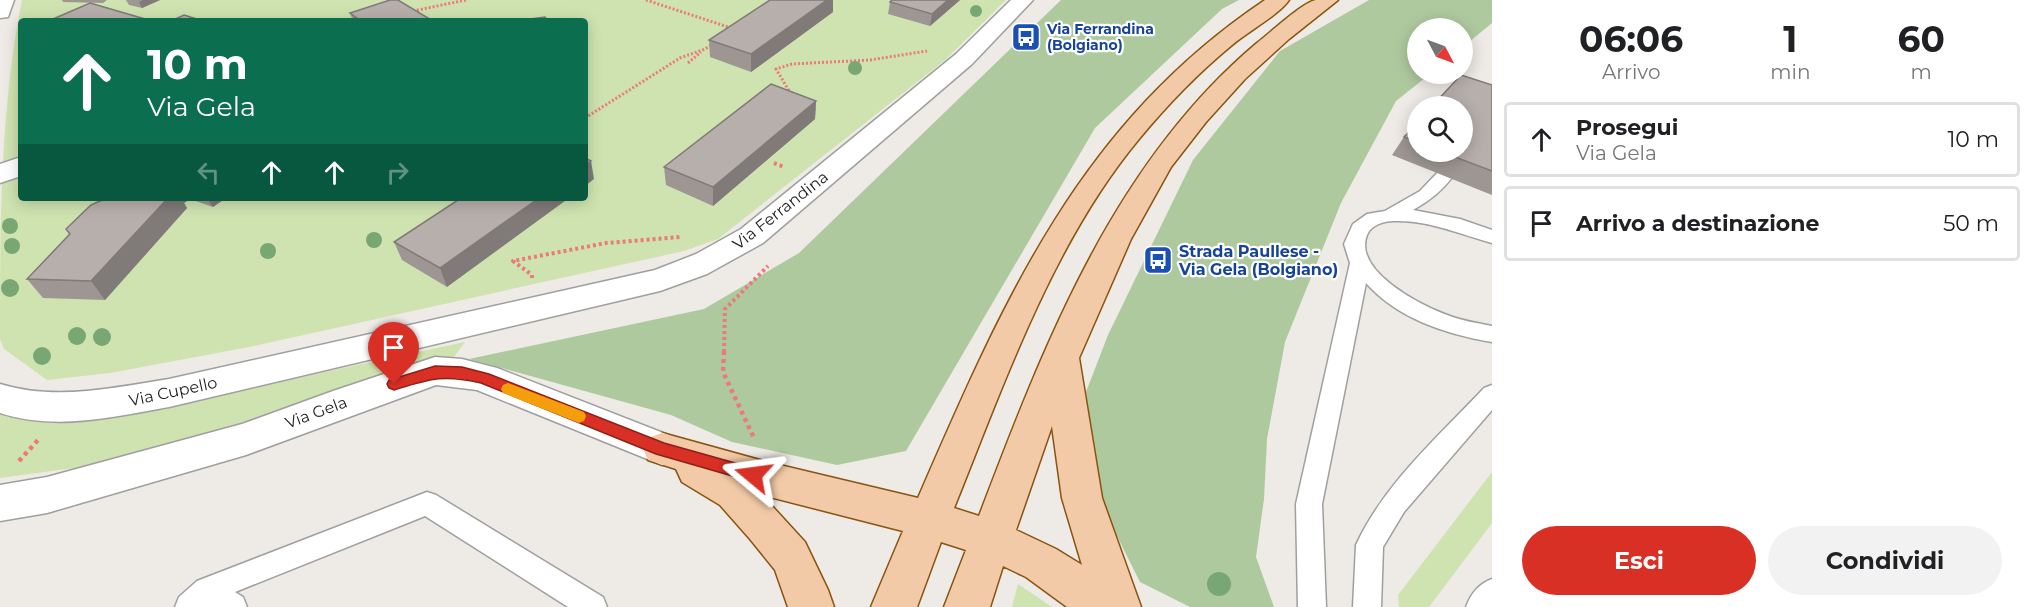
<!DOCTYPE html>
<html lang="it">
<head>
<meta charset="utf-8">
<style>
  :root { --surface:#fff; --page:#f2f2f2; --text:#202124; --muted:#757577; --line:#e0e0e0; --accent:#d93025 }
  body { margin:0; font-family:Montserrat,sans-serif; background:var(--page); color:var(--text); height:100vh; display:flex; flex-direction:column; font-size:22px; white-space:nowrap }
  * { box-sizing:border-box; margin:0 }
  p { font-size:20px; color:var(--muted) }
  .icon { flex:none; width:33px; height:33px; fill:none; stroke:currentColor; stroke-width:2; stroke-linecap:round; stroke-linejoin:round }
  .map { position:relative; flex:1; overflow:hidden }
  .details { display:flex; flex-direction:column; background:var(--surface); width:540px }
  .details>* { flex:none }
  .hud { position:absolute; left:18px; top:18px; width:570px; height:183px; border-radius:6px; box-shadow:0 3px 15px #0003; background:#0b6e4f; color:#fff; overflow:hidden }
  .needle { width:39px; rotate:131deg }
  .tools { position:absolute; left:1407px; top:18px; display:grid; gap:12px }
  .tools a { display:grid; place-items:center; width:66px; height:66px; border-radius:50%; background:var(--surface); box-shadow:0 3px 15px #0003; font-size:30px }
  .pin { position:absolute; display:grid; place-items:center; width:51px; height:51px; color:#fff; margin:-62px -26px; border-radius:50% 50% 50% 0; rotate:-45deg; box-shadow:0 0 6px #0007 }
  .pin .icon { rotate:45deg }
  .me { position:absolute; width:66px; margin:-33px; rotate:286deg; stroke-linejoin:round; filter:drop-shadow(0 0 4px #0008) }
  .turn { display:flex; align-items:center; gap:21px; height:126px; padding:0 30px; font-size:27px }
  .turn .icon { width:78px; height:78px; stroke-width:2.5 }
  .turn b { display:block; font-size:42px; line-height:51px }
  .lanes { display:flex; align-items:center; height:57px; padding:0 30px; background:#0003; justify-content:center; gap:30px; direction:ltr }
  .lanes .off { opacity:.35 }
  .eta { display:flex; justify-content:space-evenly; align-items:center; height:102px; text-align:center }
  .eta b { font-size:36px; font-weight:700; line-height:42px }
  .primary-button { display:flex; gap:12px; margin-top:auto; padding:12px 30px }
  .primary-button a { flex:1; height:69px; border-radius:36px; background:var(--accent); color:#fff; font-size:24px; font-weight:700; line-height:69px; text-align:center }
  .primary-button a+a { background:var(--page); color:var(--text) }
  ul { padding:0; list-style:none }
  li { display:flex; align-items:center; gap:18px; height:75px; margin:0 12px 9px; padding:0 18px; border:3px solid var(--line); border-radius:6px }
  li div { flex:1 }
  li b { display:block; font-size:22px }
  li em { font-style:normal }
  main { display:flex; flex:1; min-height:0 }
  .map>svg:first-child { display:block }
  .grass { fill:#cfe3b1; fill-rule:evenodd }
  .forest { fill:#afc99f }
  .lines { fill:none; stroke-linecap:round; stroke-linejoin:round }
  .service-casing { stroke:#9f9f9f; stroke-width:3 }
  .minor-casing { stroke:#9f9f9f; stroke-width:3 }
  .tertiary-casing { stroke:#9f9f9f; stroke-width:3 }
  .primary-casing { stroke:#885410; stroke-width:3 }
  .path-far2 { stroke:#eb7a7a; stroke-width:3; stroke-dasharray:2 2; stroke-linecap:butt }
  .path-far1 { stroke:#eb7a7a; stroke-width:4; stroke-dasharray:3 3; stroke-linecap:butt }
  .path { stroke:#eb7a7a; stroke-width:4.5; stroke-dasharray:4 4; stroke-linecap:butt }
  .service { fill:#fff; fill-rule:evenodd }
  .minor { fill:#fff; fill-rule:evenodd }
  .tertiary { fill:#fff; fill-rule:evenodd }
  .primary { fill:#f2caa7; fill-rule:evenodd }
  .tree { fill:#79a774 }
  .wall { fill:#9d9693 }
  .shaded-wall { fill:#807a78 }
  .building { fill:#b7afab; stroke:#807a78; stroke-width:1.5 }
  .route { fill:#d93025; stroke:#8d1f18; stroke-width:1.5 }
  .slow { fill:#f59e0b }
  .labels { text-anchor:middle; stroke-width:4.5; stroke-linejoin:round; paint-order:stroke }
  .far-transit-label { font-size:14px; font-weight:bold; fill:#164399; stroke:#fff; text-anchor:start }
  .street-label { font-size:16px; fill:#1e1e1e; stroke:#fff }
  .transit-label { font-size:16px; font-weight:bold; fill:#164399; stroke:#fff; text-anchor:start }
</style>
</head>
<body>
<main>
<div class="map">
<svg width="1492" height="607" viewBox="0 0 1492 607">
  <rect width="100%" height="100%" fill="#eeeae6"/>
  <path class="grass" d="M22 0H1006L945 60 718 239 684 251 249 347 110 373 47 380 4 349 0 339C0 227 0 109 22 0ZM21 21H585V198H21Z
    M465 342 448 365 89 466 0 478V407H161Z
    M1492 472V523L1429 607H1399L1398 595Z
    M1018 584 1052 607H1012Z"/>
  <path class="forest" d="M1061 0H1239L1222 9 1095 128 906 451 837 465 732 442 671 415 469 359 704 309 799 253Z
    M1369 0H1492V23L1463 47 1462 28H1418V74H1430L1396 101 1341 203 1285 342 1267 439 1264 499 1256 557 1274 607H1190L1140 582 1101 504 1086 392 1108 335 1193 160 1280 51Z"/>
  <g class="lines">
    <g class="service-casing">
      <path id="service" d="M1444 171 1450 172 1453 176C1442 191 1429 201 1413 210L1460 219 1492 230V243C1459 234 1429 220 1394 221 1384 221 1371 225 1367 235 1353 271 1420 305 1447 315 1462 321 1477 323 1492 326V342C1446 334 1398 319 1366 283L1322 504 1326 607H1298L1296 504 1350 263 1344 244 1353 224 1367 214 1385 211 1420 191 1438 172Z
        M1492 385V410L1404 512 1383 547 1381 607H1353L1356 545C1384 484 1439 436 1484 388Z
        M427 492 436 495 603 597 607 607H568L425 516 235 592 243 597 247 607H175L179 597 197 581Z
        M1492 579V607H1466C1471 594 1478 584 1492 579Z"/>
    </g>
    <g class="minor-casing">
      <path id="minor" d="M0 0H14L8 17 0 18Z
        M1011 0H1033L972 64 763 243 707 274 660 291 169 407C113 417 55 431 0 413V384C55 401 113 388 169 379L655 270 696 254 741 229 956 54Z
        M21 157V176L0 183V164Z"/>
    </g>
    <g class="tertiary-casing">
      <path id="tertiary" d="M435 357 462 359 497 368 676 438 681 449 676 460 662 465 477 390 436 385 246 455 47 513 0 521V485L47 477 242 424 333 391Z"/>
    </g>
    <g class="primary-casing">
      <path id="primary" d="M1265 0H1289C1280 14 1247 32 1232 45 1198 73 1167 105 1139 139 1053 242 1004 384 954 508L979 516C1044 345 1113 164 1257 43 1269 34 1303 2 1316 0 1323 0 1331 0 1338 0L1289 39 1245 79 1206 122 1171 167 1131 239 1079 358 1102 498 1141 607H1067L1026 577 1003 566 990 607H944L966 550 941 542 917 607H871L903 531 762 495 805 542 828 590 834 607H788L775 570 750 539 720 505 682 482 676 469 648 460 643 449 648 438 662 433 767 462 918 498C1004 300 1079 125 1265 0ZM1052 426 1062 498 1082 565 1056 549 1016 530Z"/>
    </g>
    <path class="path-far2" d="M646 0 734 29
      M413 11 466 0
      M688 63 701 52
      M791 94 776 69 792 64 870 60 927 51
      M585 118 680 58 705 49 714 43"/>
    <path class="path-far1" d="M774 163 784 167
      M532 278V275L513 261 606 243 681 237
      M724 352 725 309 768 266"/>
    <path class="path" d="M724 351 723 372 754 438
      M19 461 38 440"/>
    <use href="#service" class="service"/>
    <use href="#minor" class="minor"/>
    <use href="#tertiary" class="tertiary"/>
    <use href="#primary" class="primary"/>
  </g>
  <g class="tree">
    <circle cx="976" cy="11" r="6"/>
    <circle cx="855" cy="68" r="7"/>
    <circle cx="10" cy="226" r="8"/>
    <circle cx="374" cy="240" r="8"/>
    <circle cx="12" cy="246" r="8"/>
    <circle cx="268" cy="251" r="8"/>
    <circle cx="10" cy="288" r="9"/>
    <circle cx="77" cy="336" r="9"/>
    <circle cx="102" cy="337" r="9"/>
    <circle cx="42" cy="356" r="9"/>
    <circle cx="1219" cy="584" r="12"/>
  </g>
  <path class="wall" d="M62 0H107L103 3 63 2Z
    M126 0H160L142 8 129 5Z
    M960 0 930 26 888 14 890 2Z
    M833 12 751 72 710 57 709 40Z
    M350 13 433 21H353Z
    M1492 85V195L1392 155 1404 137 1418 123V152H1462Z
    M816 101 815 119 713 206 666 185 664 167Z
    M102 198H226L213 207 190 199 184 203 187 208 105 300 43 298 27 279 69 234 66 229 105 199Z
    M461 198 447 287 402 260 394 242Z"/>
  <path class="shaded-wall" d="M143 0H160L142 8 139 2Z
    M827 0H833V12L751 72V54Z
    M948 0H960L930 26 932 14Z
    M816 101 815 119 713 206V187Z
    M591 161 594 179 585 186V166Z
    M168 198H189L190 199 184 203 187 208 105 300 91 281Z
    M207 198H226L213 207Z
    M539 198H569L447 287 440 268Z"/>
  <path class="building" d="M390 0H398L433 21H361L350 13Z
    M770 0H827L751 54 709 40Z
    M892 0H948L932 14 890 2Z
    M90 3 152 21H55L53 19Z
    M184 15 203 21H171Z
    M545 17 548 21H515Z
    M1461 75 1492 85V171L1442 152H1462V106H1432Z
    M771 84 816 101 713 187 664 167Z
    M1418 123V142L1404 137Z
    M585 158 591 161 585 166Z
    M107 198H168L91 281 27 279 70 234 66 229 91 205Z
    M461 198H539L440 268 394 242Z"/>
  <path class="route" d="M435 366 462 367 489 374 664 443 753 468 759 470 761 475 759 480 753 482 656 454 481 383C444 374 430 379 394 390L389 388 387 384 389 380Z"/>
  <path class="slow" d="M508 383 584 412 586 416 584 421 579 423 503 393 501 389 503 385Z"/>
  <defs>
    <g id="bus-square" transform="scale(1.5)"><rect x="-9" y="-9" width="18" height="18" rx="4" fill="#1a4fb4" stroke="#fff"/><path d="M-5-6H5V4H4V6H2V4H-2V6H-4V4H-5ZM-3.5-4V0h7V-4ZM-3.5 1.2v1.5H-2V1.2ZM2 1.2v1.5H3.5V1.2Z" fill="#fff"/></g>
  </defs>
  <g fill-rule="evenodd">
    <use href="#bus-square" x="1026" y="37"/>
    <use href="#bus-square" x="1158" y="260"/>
  </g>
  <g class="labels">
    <g class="far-transit-label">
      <text x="1047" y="34">Via Ferrandina<tspan x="1047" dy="16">(Bolgiano)</tspan></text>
    </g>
    <g class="street-label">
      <text transform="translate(780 210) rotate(-38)" y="6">Via Ferrandina</text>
      <text transform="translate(173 391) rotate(-12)" y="6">Via Cupello</text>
      <text transform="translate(316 412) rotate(-20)" y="6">Via Gela</text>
    </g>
    <g class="transit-label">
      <text x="1179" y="257">Strada Paullese -<tspan x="1179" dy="18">Via Gela (Bolgiano)</tspan></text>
    </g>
  </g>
</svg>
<div class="tools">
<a><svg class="needle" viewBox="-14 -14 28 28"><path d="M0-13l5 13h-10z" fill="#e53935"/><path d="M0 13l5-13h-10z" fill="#757577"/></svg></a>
<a><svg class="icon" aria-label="search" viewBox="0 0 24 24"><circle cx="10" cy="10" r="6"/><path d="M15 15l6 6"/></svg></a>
</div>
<div class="pin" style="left:394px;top:384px;background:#d93025"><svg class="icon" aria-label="arrive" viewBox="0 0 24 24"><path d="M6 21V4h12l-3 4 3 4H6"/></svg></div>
<svg class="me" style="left:753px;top:475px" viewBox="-20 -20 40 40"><path d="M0-17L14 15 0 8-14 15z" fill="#d93025" stroke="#fff" stroke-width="4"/></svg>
<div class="hud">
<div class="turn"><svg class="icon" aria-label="ahead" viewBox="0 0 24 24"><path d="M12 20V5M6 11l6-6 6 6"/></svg><div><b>10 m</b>Via Gela</div></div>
<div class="lanes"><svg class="icon off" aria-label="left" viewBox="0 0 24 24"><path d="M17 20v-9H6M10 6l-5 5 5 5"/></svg><svg class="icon" aria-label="ahead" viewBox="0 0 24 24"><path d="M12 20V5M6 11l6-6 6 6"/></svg><svg class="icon" aria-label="ahead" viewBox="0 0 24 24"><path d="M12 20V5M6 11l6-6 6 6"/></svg><svg class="icon off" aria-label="right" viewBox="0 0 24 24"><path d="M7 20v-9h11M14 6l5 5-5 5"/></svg></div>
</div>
</div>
<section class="details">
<div class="eta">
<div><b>06:06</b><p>Arrivo</p></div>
<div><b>1</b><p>min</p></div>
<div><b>60</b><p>m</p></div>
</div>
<ul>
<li><svg class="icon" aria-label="ahead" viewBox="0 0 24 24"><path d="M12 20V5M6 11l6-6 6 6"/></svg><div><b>Prosegui</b><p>Via Gela</p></div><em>10 m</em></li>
<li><svg class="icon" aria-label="arrive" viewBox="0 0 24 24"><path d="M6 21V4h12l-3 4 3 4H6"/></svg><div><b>Arrivo a destinazione</b></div><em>50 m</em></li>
</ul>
<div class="primary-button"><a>Esci</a><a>Condividi</a></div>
</section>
</main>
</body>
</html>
